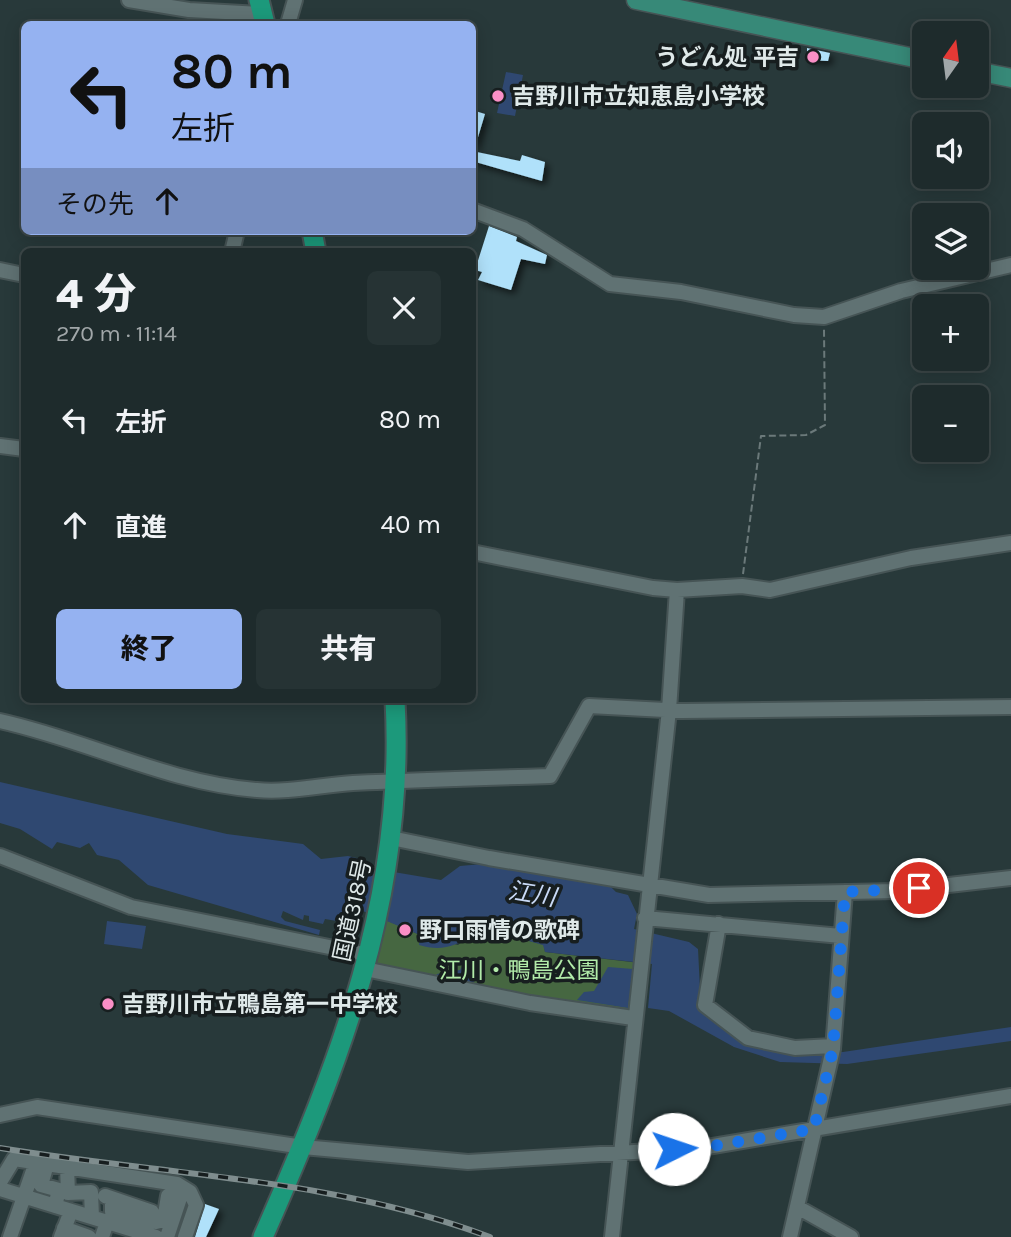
<!DOCTYPE html>
<html lang="ja">
<head>
<meta charset="utf-8">
<style>
  :root { --surface:#1e2b2c; --page:#263334; --text:#f1f3f6; --muted:#a1a7a9; --line:#3c4748; --accent:#95b2f1 }
  body { margin:0; font-family:Karla,"Noto Sans JP",sans-serif; background:var(--page); color:var(--text); height:100vh; display:flex; flex-direction:column; font-size:26px; white-space:nowrap }
  * { box-sizing:border-box; margin:0 }
  p { font-size:23px; color:var(--muted) }
  .icon { flex:none; width:38px; height:38px; fill:none; stroke:currentColor; stroke-width:2; stroke-linecap:round; stroke-linejoin:round }
  .map { position:relative; flex:1; overflow:hidden }
  .panel { position:absolute; left:21px; top:248px; width:455px; height:455px; display:flex; flex-direction:column; background:var(--surface); border-radius:10px; box-shadow:0 4px 18px #0003,0 0 0 2px var(--line) }
  .panel>* { flex:none }
  .hud { position:absolute; left:21px; top:21px; width:455px; height:214px; border-radius:10px; box-shadow:0 4px 18px #0003,0 0 0 2px var(--line); background:#95b2f1; color:#111; overflow:hidden }
  .needle { width:46px; rotate:14deg }
  .fabs { position:absolute; left:912px; top:21px; display:grid; gap:14px }
  .fabs a { display:grid; place-items:center; width:77px; height:77px; border-radius:10px; background:var(--surface); box-shadow:0 4px 18px #0003,0 0 0 2px var(--line); font-size:35px }
  .pin { position:absolute; display:grid; place-items:center; width:60px; height:60px; color:#fff; margin:-30px; border:4px solid #fff; border-radius:50%; box-shadow:0 2px 7px #0007 }
  .me { position:absolute; width:77px; margin:-38px; rotate:86deg; stroke-linejoin:round; filter:drop-shadow(0 0 5px #0008) }
  .turn { display:flex; align-items:center; gap:24px; height:147px; padding:0 35px; font-size:32px }
  .turn .icon { width:91px; height:91px; stroke-width:2.5 }
  .turn b { display:block; font-size:49px; line-height:60px }
  .then { display:flex; align-items:center; height:66px; padding:0 35px; background:#0003; gap:14px; font-size:26px }
  .round { display:grid; place-items:center; flex:none; width:74px; height:74px; border-radius:10px; background:var(--page) }
  .headline { display:flex; align-items:center; justify-content:space-between; height:119px; padding:0 35px }
  h1 { font-size:42px; font-weight:800; line-height:52px }
  .cta { display:flex; gap:14px; margin-top:auto; padding:14px 35px }
  .cta a { flex:1; height:80px; border-radius:10px; background:var(--accent); color:#111; font-size:28px; font-weight:800; line-height:80px; text-align:center }
  .cta a+a { background:var(--page); color:var(--text) }
  ul { padding:0; list-style:none }
  li { display:flex; align-items:center; gap:21px; height:105px; padding:0 35px }
  li div { flex:1 }
  li b { display:block; font-size:26px }
  li em { font-style:normal }
  .map>svg:first-child { display:block }
  .green { fill:#466741 }
  .water { fill:#2f4871 }
  .building { fill:#b0e1fa; filter:url(#shadow) }
  .lines { fill:none; stroke-linecap:round; stroke-linejoin:round }
  .minor-casing { stroke:#465455; stroke-width:18 }
  .major-casing { stroke:#465455; stroke-width:21 }
  .highway-casing { stroke:#465455; stroke-width:23 }
  .path { stroke:#6b797a; stroke-width:2; stroke-dasharray:7 3.5; stroke-linecap:butt }
  .minor { stroke:#607273; stroke-width:14 }
  .major { stroke:#378978; stroke-width:18 }
  .highway { stroke:#1c997b; stroke-width:19 }
  .rail-casing { stroke:#7f8d8e; stroke-width:6 }
  .rail { stroke:#171e1f; stroke-width:3.5; stroke-dasharray:10; stroke-linecap:butt }
  .route { stroke:#1a73e8; stroke-width:12; stroke-dasharray:0 21.6 }
  .poi-dot { fill:#fa8fc6; stroke:#171e1f; stroke-width:2.5 }
  .labels { text-anchor:middle; stroke-width:7; stroke-linejoin:round; paint-order:stroke }
  .poi-label { font-size:23px; font-weight:bold; fill:#dfe9e9; stroke:#171e1f; text-anchor:start }
  .street-label { font-size:23px; fill:#dfe9e9; stroke:#171e1f }
  .park-label { font-size:23px; fill:#b2eba9; stroke:#171e1f }
  .water-label { font-size:24px; font-style:italic; fill:#c9daf6; stroke:#171e1f }
</style>
</head>
<body>
<div class="map">
<svg width="1011" height="1237" viewBox="0 0 1011 1237">
  <defs>
    <filter id="shadow"><feDropShadow dx="4" dy="4" stdDeviation="3.5" flood-color="#0009"/></filter>
  </defs>
  <rect width="100%" height="100%" fill="#28393a"/>
  <path class="green" d="M386 920 420 935 458 945 472 934 495 942 496 937 507 935 544 945 545 952 640 963 633 1018 375 965Z"/>
  <path class="water" d="M506 72 523 75 515 116 497 113Z
    M0 782 227 834 303 844 321 859 348 856 365 860 370 868 441 880 460 866 482 864 611 887 616 892 628 895 637 914 634 929 689 942 698 949 701 1009 788 1053 843 1052 1011 1027V1041L847 1064 780 1062 734 1047 669 1011 648 1008 652 964 545 952 543 945 508 935 506 940 497 937 495 942 472 934C455 948 439 951 419 945L420 935 363 911 351 915 348 923 325 919 323 924 309 921V916L304 915 303 920 283 911 281 917 285 921 320 930 319 935 148 885 119 860 97 855 89 843 80 848 57 842 52 849 20 829 0 823Z
    M107 921 146 926 142 949 104 944Z
    M465 962 479 967 476 980 467 987 435 977 437 974 460 970Z
    M608 967 633 969 628 1008 577 1000 584 992 594 991Z"/>
  <path class="building" d="M807 48 830 53 828 61 807 60Z
    M472 110 485 114 475 147H472Z
    M472 151 520 161 522 155 545 162 542 181 472 161Z
    M489 226 517 237 516 241 547 255 545 264 521 259 511 290 478 280 482 272 475 270Z
    M205 1204 219 1209 206 1237H195Z"/>
  <g class="lines">
    <g class="minor-casing">
      <path id="minor" d="M129 0 189 10 262 14
        M288 24 295 0
        M472 210 523 229 610 284 681 292 794 315 824 317 901 291 1011 265
        M232 252 237 231
        M0 270 24 275
        M0 446 24 449
        M472 552 653 588 677 590 742 586 770 590 911 558 1011 543
        M0 721C87 740 167 783 257 790 287 793 322 785 353 783 419 780 484 778 550 776L589 706 684 711 1011 707
        M391 838 489 858 709 895 896 891 1011 878
        M0 856 131 907 369 955
        M645 918 841 936
        M719 924 705 1005 748 1038 795 1048 833 1046
        M365 969 530 1003 633 1018
        M0 1115 37 1107 303 1147 468 1162 701 1148 1011 1096
        M47 1164 41 1185 59 1190 55 1206
        M67 1167 68 1193 91 1192 92 1217
        M0 1182 14 1159 177 1184 190 1192 196 1205 185 1237
        M0 1189 156 1237
        M105 1196 152 1212 145 1233
        M112 1199V1212L136 1216 139 1221 136 1231
        M799 1208 851 1237
        M149 1220 156 1222 164 1220 168 1196 181 1195
        M64 1228 89 1237
        M10 1237 36 1162
        M61 1237 71 1211
        M102 1237 107 1222
        M167 1237 183 1189
        M612 1237 669 710 677 590
        M790 1237 833 1049 845 892"/>
    </g>
    <g class="major-casing">
      <path id="major" d="M636 0 924 60
        M976 71 1011 78"/>
    </g>
    <g class="highway-casing">
      <path id="highway" d="M259 0 265 24
        M312 231 316 252
        M263 1237C340 1062 406 895 395 700"/>
    </g>
    <path class="path" d="M743 574 761 436 806 435 825 425 824 329"/>
    <use href="#minor" class="minor"/>
    <use href="#major" class="major"/>
    <use href="#highway" class="highway"/>
    <g class="rail-casing">
      <path id="rail" d="M0 1148C164 1175 333 1178 490 1237"/>
    </g>
    <use href="#rail" class="rail"/>
  </g>
  <g class="lines">
    <path class="route" d="M674 1149 701 1148 814 1129 833 1049 845 892 919 888"/>
  </g>
  <g class="poi-dot">
    <circle cx="813" cy="57" r="7"/>
    <circle cx="498" cy="96" r="7"/>
    <circle cx="405" cy="930" r="7"/>
    <circle cx="108" cy="1004" r="7"/>
  </g>
  <g class="labels">
    <g class="poi-label">
      <text x="799" y="65" text-anchor="end">うどん処 平吉</text>
      <text x="512" y="104">吉野川市立知恵島小学校</text>
      <text x="419" y="938">野口雨情の歌碑</text>
      <text x="122" y="1012">吉野川市立鴨島第一中学校</text>
    </g>
    <g class="street-label">
      <text transform="translate(352 910) rotate(-78)" y="8">国道318号</text>
    </g>
    <g class="park-label">
      <text x="519" y="978">江川・鴨島公園</text>
    </g>
    <g class="water-label">
      <text transform="translate(532 894) rotate(9)" y="8">江川</text>
    </g>
  </g>
</svg>
<div class="fabs">
<a><svg class="needle" viewBox="-14 -14 28 28"><path d="M0-13l5 13h-10z" fill="#e53935"/><path d="M0 13l5-13h-10z" fill="#a1a7a9"/></svg></a>
<a><svg class="icon" aria-label="sound" viewBox="0 0 24 24"><path d="M4 9h4l5-4v14l-5-4H4zM17 9q2 3 0 6"/></svg></a>
<a><svg class="icon" aria-label="layers" viewBox="0 0 24 24"><path d="M12 4l9 5-9 5-9-5zM3 14l9 5 9-5"/></svg></a>
<a>+</a>
<a>−</a>
</div>
<div class="pin" style="left:919px;top:888px;background:#d93025"><svg class="icon" aria-label="arrive" viewBox="0 0 24 24"><path d="M6 21V4h12l-3 4 3 4H6"/></svg></div>
<svg class="me" style="left:674px;top:1149px" viewBox="-20 -20 40 40"><circle r="19" fill="#fff"/><path d="M0-13L10 11 0 6-10 11z" fill="#1a73e8"/></svg>
<div class="hud">
<div class="turn"><svg class="icon" aria-label="left" viewBox="0 0 24 24"><path d="M17 20v-9H6M10 6l-5 5 5 5"/></svg><div><b>80 m</b>左折</div></div>
<div class="then">その先<svg class="icon" aria-label="ahead" viewBox="0 0 24 24"><path d="M12 20V5M6 11l6-6 6 6"/></svg></div>
</div>
<section class="panel">
<div class="headline"><div><h1>4 分</h1><p>270 m · 11:14</p></div><a class="round"><svg class="icon" aria-label="close" viewBox="0 0 24 24"><path d="M6 6l12 12M18 6L6 18"/></svg></a></div>
<ul>
<li><svg class="icon" aria-label="left" viewBox="0 0 24 24"><path d="M17 20v-9H6M10 6l-5 5 5 5"/></svg><div><b>左折</b></div><em>80 m</em></li>
<li><svg class="icon" aria-label="ahead" viewBox="0 0 24 24"><path d="M12 20V5M6 11l6-6 6 6"/></svg><div><b>直進</b></div><em>40 m</em></li>
</ul>
<div class="cta"><a>終了</a><a>共有</a></div>
</section>
</div>
</body>
</html>
